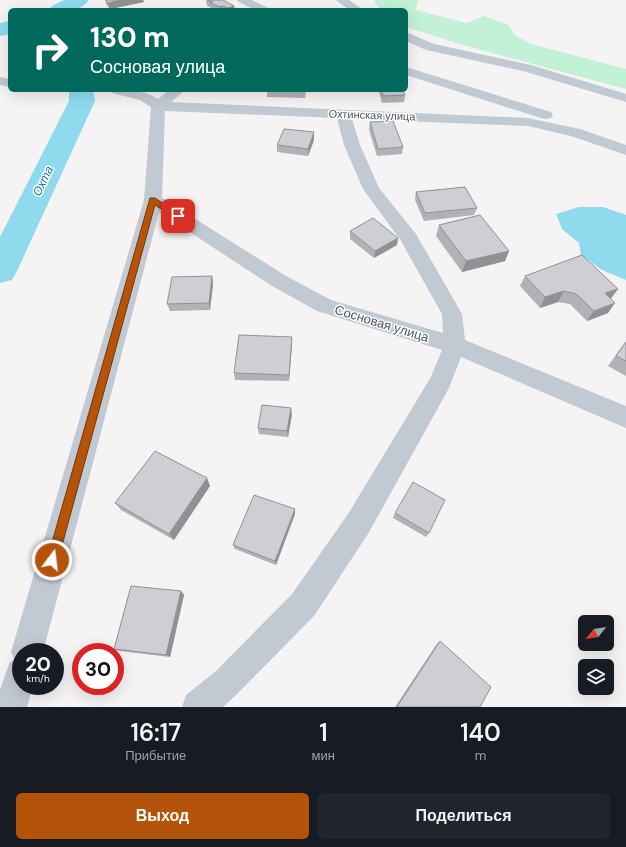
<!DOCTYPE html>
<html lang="ru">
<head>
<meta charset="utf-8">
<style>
  :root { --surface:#171b24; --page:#20242c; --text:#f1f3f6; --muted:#9ea1a6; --accent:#b45309 }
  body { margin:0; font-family:"DM Sans",sans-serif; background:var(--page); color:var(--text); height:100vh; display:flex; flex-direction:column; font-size:15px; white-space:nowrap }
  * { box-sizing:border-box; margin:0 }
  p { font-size:13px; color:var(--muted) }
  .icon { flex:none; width:22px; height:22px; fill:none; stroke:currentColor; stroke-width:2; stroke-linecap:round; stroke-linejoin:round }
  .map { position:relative; height:707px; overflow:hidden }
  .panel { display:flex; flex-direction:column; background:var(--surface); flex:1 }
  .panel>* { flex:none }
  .hud { position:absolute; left:8px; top:8px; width:400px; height:84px; border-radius:6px; box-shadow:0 4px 16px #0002; background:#00695c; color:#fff; overflow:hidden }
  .needle { width:26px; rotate:240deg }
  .fabs { position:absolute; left:578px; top:615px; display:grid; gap:8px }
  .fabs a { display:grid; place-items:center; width:36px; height:36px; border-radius:6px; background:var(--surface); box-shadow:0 4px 16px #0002; font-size:20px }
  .speed { position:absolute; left:12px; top:643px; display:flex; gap:8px; font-size:20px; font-weight:700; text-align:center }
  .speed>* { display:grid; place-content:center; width:52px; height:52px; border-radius:50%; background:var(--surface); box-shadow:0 4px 16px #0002; line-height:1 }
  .speed small { font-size:10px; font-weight:400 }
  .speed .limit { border:6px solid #d22; background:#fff; color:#111 }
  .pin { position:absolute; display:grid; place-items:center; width:34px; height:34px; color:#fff; margin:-17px; border-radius:8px; box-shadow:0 2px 6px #0006 }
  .me { position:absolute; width:44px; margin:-22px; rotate:15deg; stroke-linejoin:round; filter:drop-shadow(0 0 3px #0008) }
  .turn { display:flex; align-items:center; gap:14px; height:84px; padding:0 16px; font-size:18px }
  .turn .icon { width:52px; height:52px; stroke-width:2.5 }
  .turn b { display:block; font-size:28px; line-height:34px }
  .eta { display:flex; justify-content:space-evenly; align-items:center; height:68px; text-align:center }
  .eta b { font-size:24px; font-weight:600; line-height:28px }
  .action { display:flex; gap:8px; margin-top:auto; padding:8px 16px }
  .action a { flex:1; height:46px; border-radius:6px; background:var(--accent); color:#fff; font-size:16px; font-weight:600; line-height:46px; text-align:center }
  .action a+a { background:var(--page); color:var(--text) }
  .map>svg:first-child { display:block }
  .green { fill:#c3f1d5 }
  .water { fill:#90daee }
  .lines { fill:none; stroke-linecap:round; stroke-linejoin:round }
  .river { fill:#90daee; fill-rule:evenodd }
  .minor { fill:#c1cad2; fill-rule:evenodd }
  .wall { fill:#b0b2b7 }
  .shaded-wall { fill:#909195 }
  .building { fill:#cdcfd5; stroke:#909195 }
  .route { fill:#b45309; stroke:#753606 }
  .labels { text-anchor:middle; stroke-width:3; stroke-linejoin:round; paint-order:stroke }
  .far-street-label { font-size:11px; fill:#4a5661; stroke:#fff }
  .far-water-label { font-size:12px; font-style:italic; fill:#0c7c9b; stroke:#fff }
  .street-label { font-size:13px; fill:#4a5661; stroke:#fff }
</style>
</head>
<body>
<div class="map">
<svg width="626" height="707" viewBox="0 0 626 707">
  <rect width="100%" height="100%" fill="#f5f3f3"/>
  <path class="green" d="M375 0H418L416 10 467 23 484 16 508 25 515 35 531 44 626 69V89L463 45 406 27V10H382L375 3Z"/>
  <path class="water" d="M579 207H603L626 215V280L602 270 581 255 579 243 562 229 556 214Z"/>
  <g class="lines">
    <path class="river" d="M64 0H89C80 13 63 10 49 10L52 6Z
      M10 21V34L0 36V23Z
      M69 90H93L95 101 17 271 12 280 0 283V237L69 101Z"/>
    <path class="minor" d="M237 0H252L268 8 270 10H255L239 2Z
      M336 0H349L363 10H349Z
      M406 32 434 44 531 65 626 94V102L523 71 426 50 406 41Z
      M406 67 551 112 553 115 551 118 546 119 541 118 406 75Z
      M0 77 10 79V87L0 85Z
      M110 90C127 90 143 89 158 99L169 90H185L171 102 528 118 580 129 626 145V155L571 136 528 126 352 119 360 145 379 188 416 234 462 314 465 340 626 406V428L461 357 449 388 368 534 314 616 238 693 223 707H182L186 695 216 671 292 594 348 514 431 377 442 350 317 311 272 286 159 212 43 652H21V686H33L27 707H0V689L10 662 15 660 11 652 144 200 151 107 140 100 112 93ZM165 111 337 118 344 145 363 189 401 241 442 314 443 333 331 300 286 276 162 198Z"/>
  </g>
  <path class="wall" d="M105 0H143L144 2 110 9 106 4Z
    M206 0H223L235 10H211L210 7 207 6Z
    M267 90H306L305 98 267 97Z
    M380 90H403L405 95 404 102 382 103 379 92Z
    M370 122 403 147 402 154 377 156 369 130Z
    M314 132V140L308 156 277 152V145Z
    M416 192 477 208 474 215 424 221 415 200Z
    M439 225 509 251 505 261 462 272 436 236Z
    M350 231 398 238 397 245 374 258 350 239Z
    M212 276 213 284 210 310 170 311 167 304Z
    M525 276 618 289 611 299 608 313 587 321 570 304 558 302 540 308 520 286Z
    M626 341V376L608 366Z
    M292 344 289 381 235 380 234 373Z
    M292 414 288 437 259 434 258 428Z
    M207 478 210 486 174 540 121 510 115 503Z
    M295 509V514L276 565 235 549 233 545Z
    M395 513 429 533 426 537 393 518Z
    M181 591 184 595 170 657 119 651 114 649Z
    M440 641 480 707H395L436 645Z"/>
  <path class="shaded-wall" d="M121 0H143L144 2 110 9 108 3Z
    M222 6 223 10H220V7Z
    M234 6 235 10H228V8Z
    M314 132V140L308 156V149Z
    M398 238 397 245 374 258 375 251Z
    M509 251 505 261 462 272 466 261Z
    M212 276 213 284 210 310 209 303Z
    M618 289 610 299 605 293Z
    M564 291 558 302 540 308 545 297Z
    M615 303 608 313 587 321 594 311Z
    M292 337V344L289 381V375Z
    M291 408 292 414 288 437 287 431Z
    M207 478 210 486 174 540 169 534Z
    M295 509V514L276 565 275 561Z
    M181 591 184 595 170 657 166 655Z"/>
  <path class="building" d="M106 0H121L108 3Z
    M208 0H223L234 6 228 8 222 6 220 7 210 3 213 2Z
    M279 90H305V91Z
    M382 90H403L405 95 383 96Z
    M393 121 403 147 378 149 370 122Z
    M284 129 314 132 308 149 277 145Z
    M465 187 477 208 425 213 416 192Z
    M480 215 509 251 466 261 439 225Z
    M373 218 398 238 375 251 350 231Z
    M582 255 618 289 605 293 615 303 594 311 576 294 564 291 545 297 525 276Z
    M212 276 209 303 167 304 172 277Z
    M239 335 292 337 289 375 234 373Z
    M626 342V361L616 356Z
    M262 405 291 408 287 431 258 428Z
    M155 451 207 478 169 534 115 503Z
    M413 482 445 500 429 533 395 513Z
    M254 495 295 509 275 561 233 545Z
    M131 586 181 591 166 655 114 649Z
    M440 641 491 687 480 707H397Z"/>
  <path class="route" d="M150 198H155L182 216 178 218H175L155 205 58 560 57 565 52 566 48 565 47 560Z"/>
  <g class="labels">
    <g class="far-street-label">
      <text transform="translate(372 115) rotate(2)" y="4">Охтинская улица</text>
    </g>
    <g class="far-water-label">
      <text transform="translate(43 181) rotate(-64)" y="4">Охта</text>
    </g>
    <g class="street-label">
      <text transform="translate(382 323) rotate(17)" y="5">Сосновая улица</text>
    </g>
  </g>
</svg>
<div class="fabs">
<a><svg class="needle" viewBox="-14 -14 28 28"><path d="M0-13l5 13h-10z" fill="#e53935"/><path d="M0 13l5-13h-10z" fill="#9ea1a6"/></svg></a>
<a><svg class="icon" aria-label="layers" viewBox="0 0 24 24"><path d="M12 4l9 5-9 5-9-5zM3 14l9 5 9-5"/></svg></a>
</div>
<div class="speed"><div>20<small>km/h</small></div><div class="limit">30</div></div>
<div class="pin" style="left:178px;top:216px;background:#d93025"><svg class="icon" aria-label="arrive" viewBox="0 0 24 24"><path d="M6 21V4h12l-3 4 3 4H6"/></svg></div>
<svg class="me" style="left:52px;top:560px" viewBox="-20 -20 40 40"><circle r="17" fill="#b45309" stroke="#fff" stroke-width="3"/><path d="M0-11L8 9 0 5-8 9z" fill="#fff"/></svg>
<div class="hud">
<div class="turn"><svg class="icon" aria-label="right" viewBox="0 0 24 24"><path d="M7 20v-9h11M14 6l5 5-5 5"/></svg><div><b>130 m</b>Сосновая улица</div></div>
</div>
</div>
<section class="panel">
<div class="eta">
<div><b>16:17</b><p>Прибытие</p></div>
<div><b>1</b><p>мин</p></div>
<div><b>140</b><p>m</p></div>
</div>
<div class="action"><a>Выход</a><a>Поделиться</a></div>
</section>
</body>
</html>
